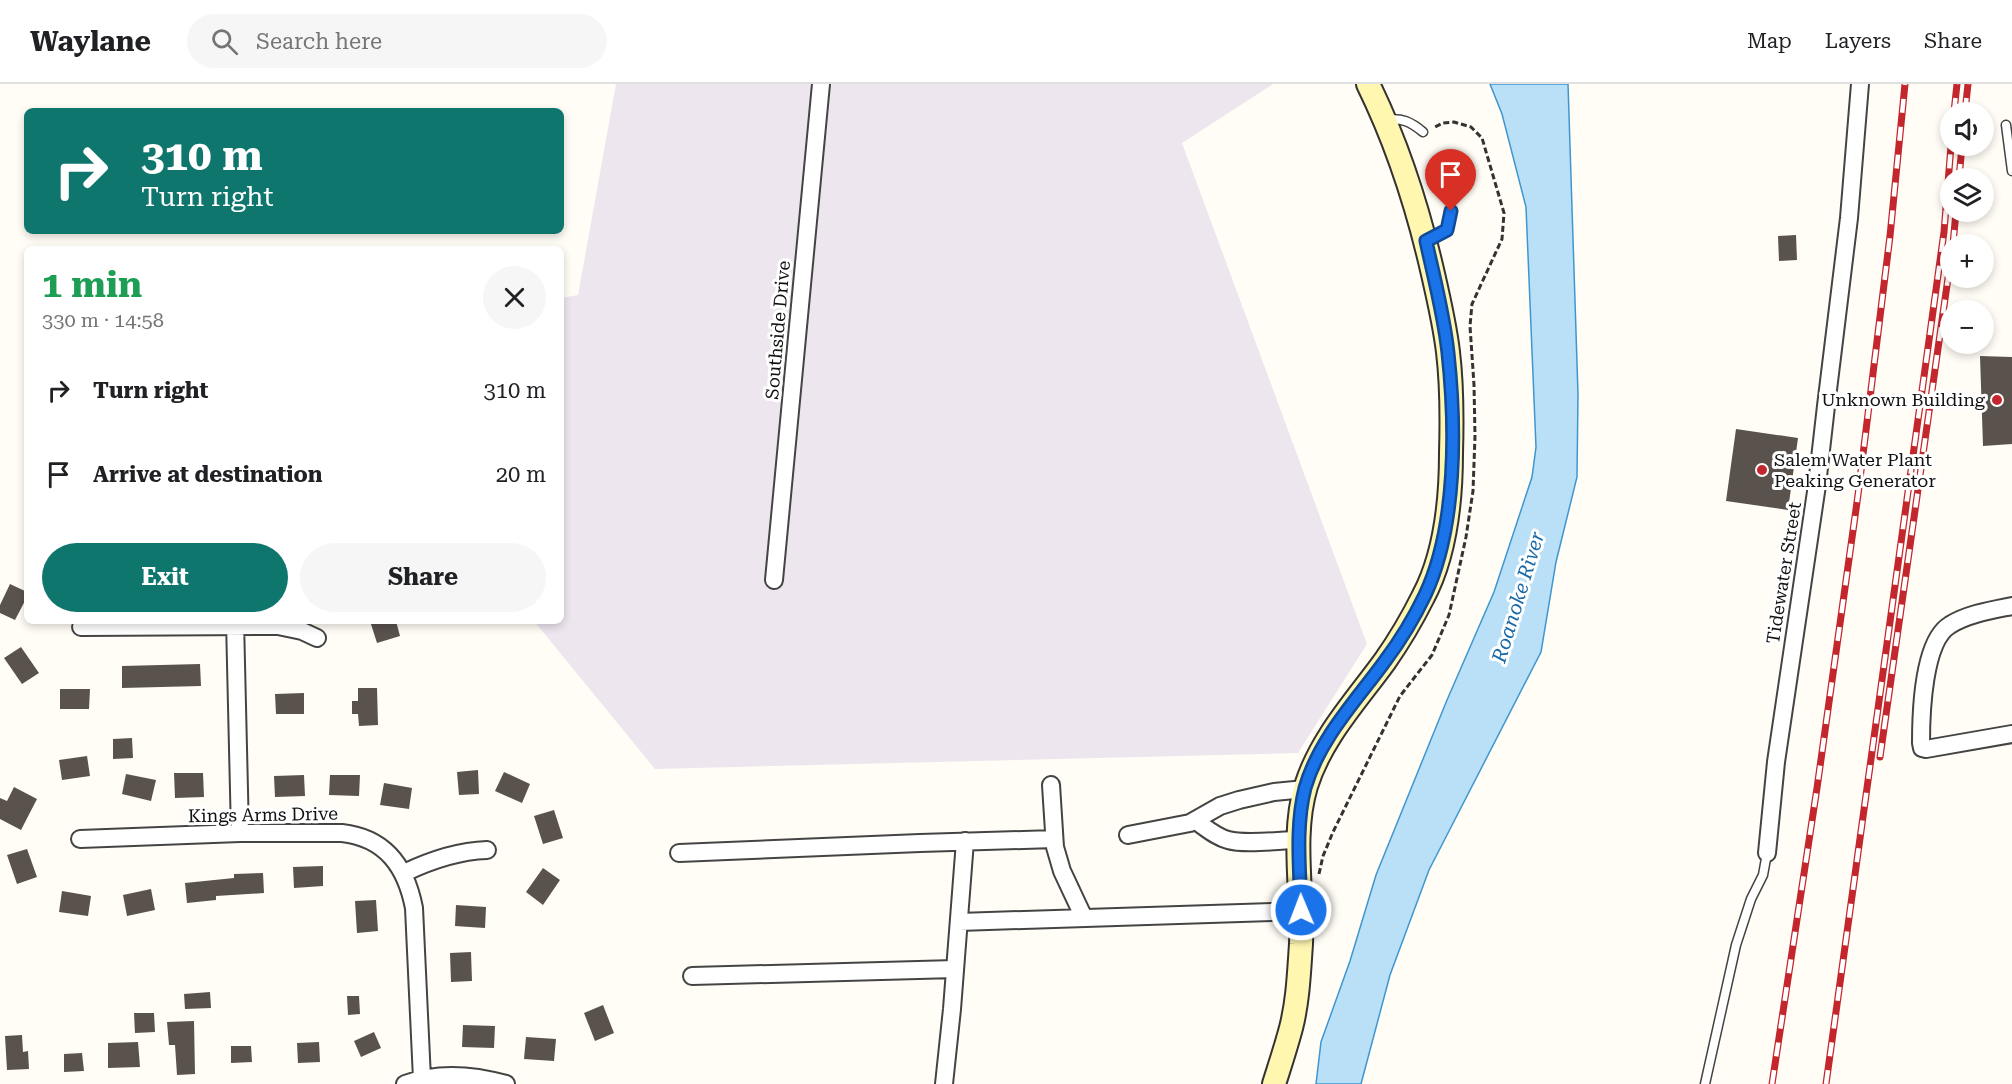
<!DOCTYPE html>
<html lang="en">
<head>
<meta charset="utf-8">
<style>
  :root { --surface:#fff; --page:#f6f6f6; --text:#202124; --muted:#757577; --line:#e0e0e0; --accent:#0f766e }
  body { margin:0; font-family:"Roboto Serif",serif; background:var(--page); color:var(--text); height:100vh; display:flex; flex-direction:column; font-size:22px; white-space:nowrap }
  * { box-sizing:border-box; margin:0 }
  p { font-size:20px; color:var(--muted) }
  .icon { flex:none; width:33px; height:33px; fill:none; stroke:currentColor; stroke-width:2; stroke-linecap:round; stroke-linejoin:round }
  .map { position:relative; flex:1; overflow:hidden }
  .side { position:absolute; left:24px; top:162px; width:540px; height:378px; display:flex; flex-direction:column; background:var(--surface); border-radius:9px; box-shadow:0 3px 9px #0003 }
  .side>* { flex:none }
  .hud { position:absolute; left:24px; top:24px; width:540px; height:126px; border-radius:9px; box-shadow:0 3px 9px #0003; background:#0f766e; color:#fff; overflow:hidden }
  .fabs { position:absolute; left:1940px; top:18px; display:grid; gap:12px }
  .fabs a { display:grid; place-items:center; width:54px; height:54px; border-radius:50%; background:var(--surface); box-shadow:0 3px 9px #0003; font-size:30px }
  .pin { position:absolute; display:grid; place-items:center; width:51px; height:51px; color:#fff; margin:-62px -26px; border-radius:50% 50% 50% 0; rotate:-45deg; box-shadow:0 0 6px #0007 }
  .pin .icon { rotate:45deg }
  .me { position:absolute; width:66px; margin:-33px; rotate:359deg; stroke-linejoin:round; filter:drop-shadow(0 0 4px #0008) }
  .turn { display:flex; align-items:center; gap:21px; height:126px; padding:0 18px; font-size:27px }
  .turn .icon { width:78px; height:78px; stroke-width:2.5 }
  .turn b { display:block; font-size:42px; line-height:51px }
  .round { display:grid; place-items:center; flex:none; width:63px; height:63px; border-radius:32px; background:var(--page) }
  .headline { display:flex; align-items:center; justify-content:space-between; height:102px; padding:0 18px }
  h1 { font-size:36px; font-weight:700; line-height:45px; color:#1e9e55 }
  .action { display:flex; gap:12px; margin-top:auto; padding:12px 18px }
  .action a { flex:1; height:69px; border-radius:36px; background:var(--accent); color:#fff; font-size:24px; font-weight:700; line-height:69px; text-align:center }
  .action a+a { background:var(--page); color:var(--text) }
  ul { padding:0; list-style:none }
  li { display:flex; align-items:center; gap:18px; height:84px; padding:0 18px }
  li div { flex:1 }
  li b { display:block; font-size:22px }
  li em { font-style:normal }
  header { display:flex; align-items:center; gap:36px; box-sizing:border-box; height:84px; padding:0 30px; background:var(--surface); border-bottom:2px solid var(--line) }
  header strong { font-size:28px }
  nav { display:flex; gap:33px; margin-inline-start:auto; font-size:21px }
  .search { width:420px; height:54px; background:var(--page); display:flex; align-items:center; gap:15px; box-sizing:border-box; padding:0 21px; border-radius:33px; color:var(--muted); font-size:22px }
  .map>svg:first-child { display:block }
  .industrial { fill:#eee6ef }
  .water { fill:#b9e0f7; stroke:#3f96cf; stroke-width:1.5 }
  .building { fill:#5a524d }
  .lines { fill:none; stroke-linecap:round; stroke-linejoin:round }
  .lane-casing { stroke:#444; stroke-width:11 }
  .street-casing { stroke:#444; stroke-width:20 }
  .secondary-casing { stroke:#333; stroke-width:26 }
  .path { stroke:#333; stroke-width:3; stroke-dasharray:6 3; stroke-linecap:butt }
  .lane { stroke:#fff; stroke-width:8 }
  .street { stroke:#fff; stroke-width:16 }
  .secondary { stroke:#fff6b0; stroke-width:22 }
  .rail-casing { stroke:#c4262e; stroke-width:7 }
  .rail { stroke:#fff; stroke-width:4.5; stroke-dasharray:14; stroke-linecap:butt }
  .route-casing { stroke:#114b97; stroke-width:15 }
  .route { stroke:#1a73e8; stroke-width:10 }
  .poi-dot { fill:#c4262e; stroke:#fff; stroke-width:2 }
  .labels { text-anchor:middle; stroke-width:6; stroke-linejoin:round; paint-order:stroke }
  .street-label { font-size:18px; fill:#111; stroke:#fff }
  .poi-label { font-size:18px; fill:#111; stroke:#fff; text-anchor:end }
  .water-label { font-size:20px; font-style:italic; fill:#1768a6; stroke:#fff }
</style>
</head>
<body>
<header>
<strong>Waylane</strong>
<div class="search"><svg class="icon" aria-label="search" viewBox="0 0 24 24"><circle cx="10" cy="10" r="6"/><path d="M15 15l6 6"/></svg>Search here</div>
<nav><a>Map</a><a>Layers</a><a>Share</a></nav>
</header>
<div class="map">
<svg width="2012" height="1000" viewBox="0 0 2012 1000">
  <rect width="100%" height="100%" fill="#fffdf5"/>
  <path class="industrial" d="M616 0H1273L1182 59 1367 560 1298 669 655 685 534 537H561V214L578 211Z"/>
  <path class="water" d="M1490 0H1568L1578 310 1577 393 1556 478 1541 568 1429 786 1390 891 1361 1000H1316L1321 958 1350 877 1376 791 1447 616 1494 508 1532 393 1536 363 1526 123 1502 30Z"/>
  <path class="building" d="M1796 151 1797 176 1779 177 1778 152Z
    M1980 272 2012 273V360L1983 362Z
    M1736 345 1798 354 1788 426 1726 417Z
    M10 500 27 508V513L15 536 0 529V521Z
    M370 537H396L400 552 377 559Z
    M21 563 39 589 22 600 4 574Z
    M200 580 201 602 122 604V582Z
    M358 604H377L378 641 359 642 358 630H352V617H358Z
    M60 605H90L89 625H60Z
    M304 609V630H276L275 610Z
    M132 654 133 674 113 675V655Z
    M87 672 90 692 62 696 59 676Z
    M478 686 479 710 459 711 457 688Z
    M504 688 530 700 522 719 495 707Z
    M174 689H203L204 713 175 714Z
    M126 690 156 696 151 717 122 710Z
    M304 691 305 712 275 713 274 692Z
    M330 691H360L359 712 329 711Z
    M384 699 412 704 409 725 380 721Z
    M14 703 37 715 21 746 0 735V714L7 717Z
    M554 726 563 754 543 760 534 732Z
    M27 765 37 793 17 800 7 771Z
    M323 782V802L294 804 293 783Z
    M543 784 560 796 543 821 526 808Z
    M263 789 264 809 216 812V816L187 819 185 799 234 794V790Z
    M151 805 155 826 127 832 123 811Z
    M62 807 91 812 88 832 59 828Z
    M376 816 378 847 357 849 355 817Z
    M456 821 486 823 485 844 455 842Z
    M471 868 472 897 451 898 450 869Z
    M210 908 211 924 185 925 184 910Z
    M347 912H359L360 930 348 931Z
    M603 921 614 949 595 957 584 929Z
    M134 929H154L155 948 135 949Z
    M194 937 195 990 177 991 175 961H169L167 938Z
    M463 941 495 942 494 964 462 963Z
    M374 948 381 964 361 973 354 957Z
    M22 951 23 968 28 967 29 985 7 986 5 952Z
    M526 953 556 955 554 977 524 975Z
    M138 958 140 983 108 984V959Z
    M319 958 320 978 298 979 297 959Z
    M231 962H251L252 978 231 979Z
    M82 969 84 987 64 988V970Z"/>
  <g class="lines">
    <g class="lane-casing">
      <path id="lane" d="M1386 36C1401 33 1411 38 1423 48
        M2006 41 2012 87
        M1426 157 1447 146 1451 127
        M1705 1000 1736 861 1751 815 1763 791 1767 769"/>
    </g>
    <g class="street-casing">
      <path id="street" d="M774 496 821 0
        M2012 522C1992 526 1967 530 1950 541 1923 557 1921 630 1921 659L1922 664 1926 665 2012 650
        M235 537 240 749
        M81 543 278 542 302 547 317 554
        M1051 701 1055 763 1062 787 1084 834
        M1196 737C1206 744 1216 753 1228 756 1246 761 1280 756 1299 756
        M1128 751 1190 739 1220 722 1239 716 1274 708 1305 705
        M80 755 240 749H342C386 754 406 783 414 824L422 995
        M679 769 920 759 1054 755
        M1767 769 1776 678 1817 401 1826 322 1849 134 1860 0
        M404 789C431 776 457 767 487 766
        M959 838 1301 827
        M692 892 955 885
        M405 1000C437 988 474 991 506 1000
        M944 1000 952 925 965 757"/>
    </g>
    <g class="secondary-casing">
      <path id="secondary" d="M1274 1000C1280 981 1286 963 1291 944 1298 917 1299 888 1301 860 1303 808 1291 752 1306 702 1321 654 1356 617 1385 577 1399 557 1412 535 1423 513 1446 470 1451 417 1451 369 1452 335 1452 301 1448 268 1445 242 1439 216 1433 190 1418 124 1398 61 1368 0"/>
    </g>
    <path class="path" d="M1319 790 1323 772 1333 748 1400 612 1432 571 1449 531 1466 453 1473 407 1475 352 1474 301 1470 242 1472 220 1502 155 1504 129 1482 54 1471 43 1454 38 1443 39 1433 44"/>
    <use href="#lane" class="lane"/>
    <use href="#street" class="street"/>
    <use href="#secondary" class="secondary"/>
    <g class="rail-casing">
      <path id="rail" d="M1954 28 1957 0
        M1965 28 1968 0
        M1959 94 1962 62
        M1953 160 1956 128
        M1880 673 1950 180
        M1772 1000 1817 704 1858 411 1890 152 1905 0
        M1826 1000 1944 148 1951 62"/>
    </g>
    <use href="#rail" class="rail"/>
  </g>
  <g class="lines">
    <g class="route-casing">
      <path id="route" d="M1301 826C1300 786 1295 743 1305 704 1319 655 1356 617 1385 577 1400 557 1414 534 1425 511 1457 443 1456 343 1448 269 1444 231 1434 194 1426 157L1447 146 1451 127"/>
    </g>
    <use href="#route" class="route"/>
  </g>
  <g class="poi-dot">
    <circle cx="1997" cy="316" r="6"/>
    <circle cx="1762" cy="386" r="6"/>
  </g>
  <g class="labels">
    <g class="street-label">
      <text transform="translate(778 246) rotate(-85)" y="6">Southside Drive</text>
      <text transform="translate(1784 489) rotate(-81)" y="6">Tidewater Street</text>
      <text transform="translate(263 731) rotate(-1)" y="6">Kings Arms Drive</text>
    </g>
    <g class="poi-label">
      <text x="1985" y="322">Unknown Building</text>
      <text x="1774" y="382" text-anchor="start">Salem Water Plant<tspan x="1774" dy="21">Peaking Generator</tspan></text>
    </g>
    <g class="water-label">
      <text transform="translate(1518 513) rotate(-73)" y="7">Roanoke River</text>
    </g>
  </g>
</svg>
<div class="fabs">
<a><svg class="icon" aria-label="sound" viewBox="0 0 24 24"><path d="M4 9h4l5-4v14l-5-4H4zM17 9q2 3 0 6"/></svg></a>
<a><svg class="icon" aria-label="layers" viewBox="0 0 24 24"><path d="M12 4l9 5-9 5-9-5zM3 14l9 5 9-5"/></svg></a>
<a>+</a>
<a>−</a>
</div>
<div class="pin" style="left:1451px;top:127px;background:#d93025"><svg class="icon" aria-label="arrive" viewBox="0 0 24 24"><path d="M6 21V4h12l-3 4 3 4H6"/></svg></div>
<svg class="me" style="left:1301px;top:826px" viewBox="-20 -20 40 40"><circle r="17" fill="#1a73e8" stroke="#fff" stroke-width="3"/><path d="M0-11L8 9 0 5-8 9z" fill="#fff"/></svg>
<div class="hud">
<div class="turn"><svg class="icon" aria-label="right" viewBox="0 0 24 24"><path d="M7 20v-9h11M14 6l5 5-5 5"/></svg><div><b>310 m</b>Turn right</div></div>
</div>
<section class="side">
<div class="headline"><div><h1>1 min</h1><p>330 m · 14:58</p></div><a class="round"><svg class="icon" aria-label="close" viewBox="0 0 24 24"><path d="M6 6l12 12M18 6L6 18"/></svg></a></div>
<ul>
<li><svg class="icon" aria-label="right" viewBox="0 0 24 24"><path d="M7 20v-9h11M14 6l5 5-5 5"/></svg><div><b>Turn right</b></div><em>310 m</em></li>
<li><svg class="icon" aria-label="arrive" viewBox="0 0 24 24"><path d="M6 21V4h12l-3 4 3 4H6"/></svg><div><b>Arrive at destination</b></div><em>20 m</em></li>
</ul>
<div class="action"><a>Exit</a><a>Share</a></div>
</section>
</div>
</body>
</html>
